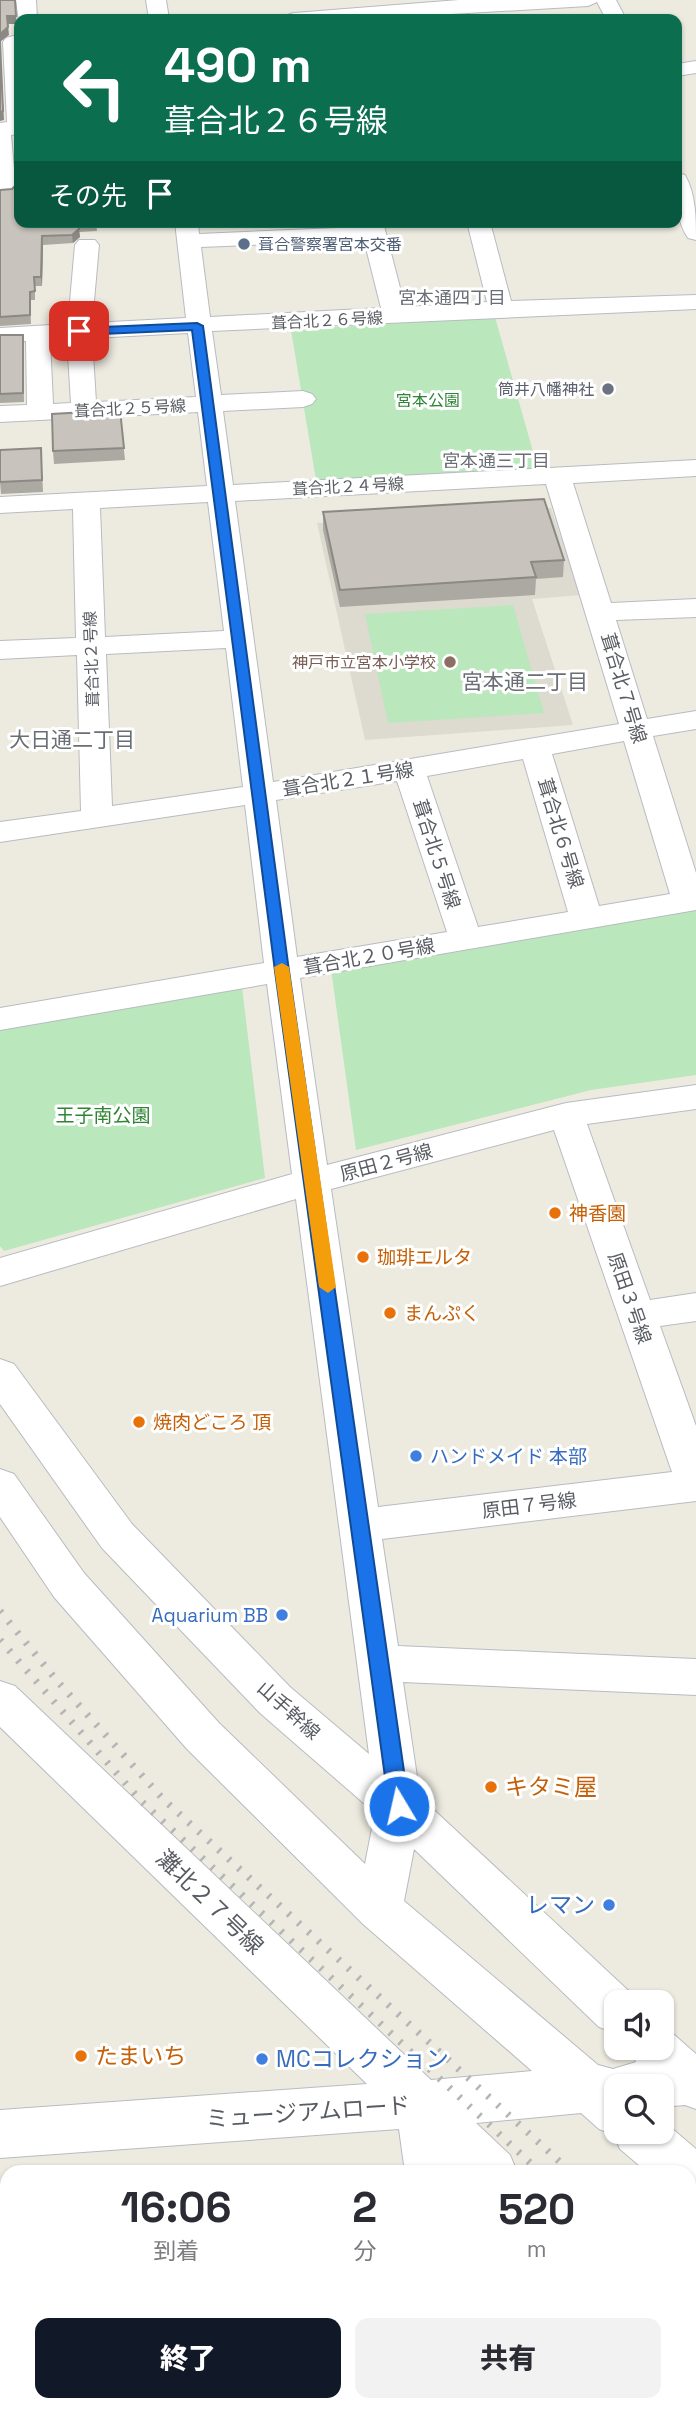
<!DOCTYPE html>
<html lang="ja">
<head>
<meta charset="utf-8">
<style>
  :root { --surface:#fff; --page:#f2f2f3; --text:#2b2b33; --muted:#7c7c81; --accent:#111827 }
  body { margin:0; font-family:"Space Grotesk","Noto Sans JP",sans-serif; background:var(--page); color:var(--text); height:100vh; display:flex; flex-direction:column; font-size:26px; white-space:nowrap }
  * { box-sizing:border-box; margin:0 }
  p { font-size:23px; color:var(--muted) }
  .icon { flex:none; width:38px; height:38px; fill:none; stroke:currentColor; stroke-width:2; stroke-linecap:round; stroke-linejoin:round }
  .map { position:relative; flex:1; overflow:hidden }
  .side { position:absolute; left:0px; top:2165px; width:696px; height:247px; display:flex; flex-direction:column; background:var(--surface); border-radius:21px 21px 0 0; box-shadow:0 2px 5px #0004 }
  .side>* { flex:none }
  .top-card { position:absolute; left:14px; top:14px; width:668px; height:214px; border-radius:14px; box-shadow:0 2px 5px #0004; background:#0b6e4f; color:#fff; overflow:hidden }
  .tools { position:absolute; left:604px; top:1990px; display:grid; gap:14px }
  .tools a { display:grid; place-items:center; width:70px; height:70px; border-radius:14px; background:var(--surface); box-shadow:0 2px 5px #0004; font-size:35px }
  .pin { position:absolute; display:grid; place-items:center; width:60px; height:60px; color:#fff; margin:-30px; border-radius:14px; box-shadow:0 4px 10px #0006 }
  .me { position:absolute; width:77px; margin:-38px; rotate:351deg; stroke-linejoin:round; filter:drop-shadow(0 0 5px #0008) }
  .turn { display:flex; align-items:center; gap:24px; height:147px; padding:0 35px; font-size:32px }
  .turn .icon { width:91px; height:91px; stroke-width:2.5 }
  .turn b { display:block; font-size:49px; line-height:60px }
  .then { display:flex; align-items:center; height:66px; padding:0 35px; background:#0003; gap:14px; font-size:26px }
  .eta { display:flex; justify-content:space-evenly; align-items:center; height:119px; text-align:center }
  .eta b { font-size:42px; font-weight:800; line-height:49px }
  .action { display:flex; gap:14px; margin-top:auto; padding:14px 35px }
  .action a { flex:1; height:80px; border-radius:14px; background:var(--accent); color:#fff; font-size:28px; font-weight:800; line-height:80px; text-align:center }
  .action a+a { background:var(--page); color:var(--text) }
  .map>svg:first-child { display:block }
  .education { fill:#dddacf }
  .green { fill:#bae7bc }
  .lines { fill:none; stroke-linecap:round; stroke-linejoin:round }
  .minor-casing { stroke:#b8bbc1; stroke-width:2 }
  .minor { fill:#fff; fill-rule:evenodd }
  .rail { stroke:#b4b5b6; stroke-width:7; stroke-dasharray:2.5 11; stroke-linecap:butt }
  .wall { fill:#aca9a3 }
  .shaded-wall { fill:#8c8984 }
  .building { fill:#c8c4bd; stroke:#8c8984; stroke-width:2 }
  .route { fill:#1a73e8; stroke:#114b97; stroke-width:2 }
  .slow { fill:#f59e0b }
  .service-dot { fill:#5c6f8a; stroke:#fff; stroke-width:2.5 }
  .worship-dot { fill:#6b7280; stroke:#fff; stroke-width:2.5 }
  .education-dot { fill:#8d6e63; stroke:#fff; stroke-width:2.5 }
  .food-dot { fill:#e8710a; stroke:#fff; stroke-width:2.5 }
  .shop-dot { fill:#3f7fe0; stroke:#fff; stroke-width:2.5 }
  .labels { text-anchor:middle; stroke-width:6; stroke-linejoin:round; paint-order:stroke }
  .far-service-label { font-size:16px; fill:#4e5e75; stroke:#fff; text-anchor:start }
  .far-street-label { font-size:16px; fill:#595d63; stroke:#fff }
  .far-worship-label { font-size:16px; fill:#5b616d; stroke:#fff; text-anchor:end }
  .far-park-label { font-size:16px; fill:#2e8534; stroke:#fff }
  .far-education-label { font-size:16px; fill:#785e54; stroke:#fff; text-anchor:end }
  .far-neighbourhood-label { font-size:18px; fill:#6a6f75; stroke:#fff }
  .street-label { font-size:19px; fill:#595d63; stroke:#fff }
  .park-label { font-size:19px; fill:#2e8534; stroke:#fff }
  .food-label { font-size:19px; fill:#c56008; stroke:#fff; text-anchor:start }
  .shop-label { font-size:19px; fill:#366cbe; stroke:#fff; text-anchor:start }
  .neighbourhood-label { font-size:21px; fill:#6a6f75; stroke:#fff }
  .near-food-label { font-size:23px; fill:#c56008; stroke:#fff; text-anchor:start }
  .near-street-label { font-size:23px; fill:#595d63; stroke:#fff }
  .near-shop-label { font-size:23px; fill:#366cbe; stroke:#fff; text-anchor:end }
</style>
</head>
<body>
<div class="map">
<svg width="696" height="2411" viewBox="0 0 696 2411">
  <rect width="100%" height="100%" fill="#edebe0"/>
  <path class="education" d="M551 508 581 595 532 599 573 725 365 740 317 523Z"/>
  <path class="green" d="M495 317 539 473 317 486 291 330Z
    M513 605 544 713 388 723 365 614Z
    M696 908V1075L591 1090 356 1150 331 969Z
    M242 987 265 1178 4 1251 0 1246V1028Z"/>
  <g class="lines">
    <g class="minor-casing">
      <path id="minor" d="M16 0H36L37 19H19V22Z
        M146 0H166L169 19H149Z
        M459 0H616L626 19H606L597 2 588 6 367 19H284L287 15 294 13Z
        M13 36 19 37V134L11 135 16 190 13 195 0 196V123L7 122 3 42 6 38Z
        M696 61V73L677 76V64Z
        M677 173 685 175C696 195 696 217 696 240L688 238C675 219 677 196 677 173Z
        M175 222H198L199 234 361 227 360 222H383L405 307 487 302 467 222H490L511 301 696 295V309L212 331 221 395 303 391 312 394 316 399 312 404 303 407 223 411 233 485 696 460V476L573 483 611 603 696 599V617L616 620 647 719 696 711V729L653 736 696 873V910L300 978 327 1165 566 1103 696 1085V1109L587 1124 650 1300 696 1293V1321L660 1326 696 1426V1501L382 1539 398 1646 696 1659V1695L403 1682 420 1797 633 1995 636 2002H616V2033L599 2027 414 1849 404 1901 598 2065 613 2069 636 2062 630 2048H662V2028L671 2032 696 2054V2109L685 2105 662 2107V2086H616V2132H662V2120L696 2149V2192L690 2195V2172H647L620 2149 614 2135 599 2129 581 2113 476 2123 510 2155 517 2172H405L399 2129 0 2158V2110L367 2084 0 1727V1681L15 1686 431 2080 532 2071 363 1924 187 1749 54 1597 0 1517V1469L14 1474 84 1573 219 1723 365 1864 375 1813 260 1713 102 1548 0 1404V1359L14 1364 132 1524 290 1687 369 1754 296 1199 0 1286V1258L292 1174 267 984 0 1030V1008L264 963 245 805 0 842V822L81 811 77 655 0 659V641L76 638 73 509 0 513V497L207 486 198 412 0 422V406L27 405 26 341 0 342V328L68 324 75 245 79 240H95L99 245 92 323 186 318ZM364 240 381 308 210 317 201 247ZM188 333 196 397 96 402 92 338ZM67 339 71 403 53 404 50 340ZM546 484 619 724 273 782 235 501ZM208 502 224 631 105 637 100 508ZM226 648 243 787 112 806 106 654ZM624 741 670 894 599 906 552 754ZM523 759 568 912 478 927 427 776ZM397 781 447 932 297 957 276 800ZM554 1130 672 1472 378 1507 331 1189Z
        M690 2331 696 2333V2389L690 2387Z
        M433 2404H487L488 2411H434Z"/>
    </g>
    <use href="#minor" class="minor"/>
    <path class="rail" d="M0 1611 58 1682 163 1799 571 2172
      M0 1640 141 1801 540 2172
      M690 2272 696 2278
      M690 2302 696 2307"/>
  </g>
  <path class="wall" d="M0 190 96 222 97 231 79 232 80 237 73 243 43 245 42 286H35V300H30L31 324 0 326Z
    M0 335 23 344 24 402 0 403Z
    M120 410 125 460 54 464 53 451Z
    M41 448 43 492 1 494 0 482Z
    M323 512 564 560 563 577 536 579 535 595 340 607 323 530Z"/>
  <path class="shaded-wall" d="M7 16H16L17 24H8L9 35 0 42 4 120 0 121V34Z
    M79 229 80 237 73 243 72 235Z
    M42 236 43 245 42 286 41 277Z"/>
  <path class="building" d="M0 0H15L16 16H7L8 27 0 34Z
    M0 41 3 111 0 112Z
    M15 186H19V222H96L79 223V229L72 235 42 236 41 277H34L35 291 30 292V315L0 317V190L12 189Z
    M0 335H23V393L0 394Z
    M120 410 124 448 53 451 52 414Z
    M41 448 42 480 0 482V450Z
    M544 499 564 560 531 562 536 577 340 590 323 512Z"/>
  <path class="route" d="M197 323 203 326 289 971 409 1806 406 1812 399 1815 392 1812 389 1806 275 971 192 330 79 335 73 331 79 328Z"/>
  <path class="slow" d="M282 963 289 967 336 1287 328 1293 319 1287 274 967Z"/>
  <circle class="service-dot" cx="244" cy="244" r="7"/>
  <circle class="worship-dot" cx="608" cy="389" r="7"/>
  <circle class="education-dot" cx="450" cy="662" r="7"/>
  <g class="food-dot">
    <circle cx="555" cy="1213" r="7"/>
    <circle cx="363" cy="1257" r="7"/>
    <circle cx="390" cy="1313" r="7"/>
    <circle cx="139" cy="1422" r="7"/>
    <circle cx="491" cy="1787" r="7"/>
    <circle cx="81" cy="2056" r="7"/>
  </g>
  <g class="shop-dot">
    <circle cx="416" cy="1456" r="7"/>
    <circle cx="282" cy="1615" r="7"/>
    <circle cx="609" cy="1905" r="7"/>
    <circle cx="262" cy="2059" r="7"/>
  </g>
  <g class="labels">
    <g class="far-service-label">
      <text x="258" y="250">葺合警察署宮本交番</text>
    </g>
    <g class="far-street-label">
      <text transform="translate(327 320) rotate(-3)" y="6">葺合北２６号線</text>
      <text transform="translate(130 408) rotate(-3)" y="6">葺合北２５号線</text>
      <text transform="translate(348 486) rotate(-3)" y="6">葺合北２４号線</text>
      <text transform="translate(91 659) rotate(-92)" y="6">葺合北２号線</text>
    </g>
    <g class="far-worship-label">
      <text x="594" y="395">筒井八幡神社</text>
    </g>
    <g class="far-park-label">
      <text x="428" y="406">宮本公園</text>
    </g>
    <g class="far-education-label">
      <text x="436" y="668">神戸市立宮本小学校</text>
    </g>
    <g class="far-neighbourhood-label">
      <text x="452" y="304">宮本通四丁目</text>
      <text x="496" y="467">宮本通三丁目</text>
    </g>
    <g class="street-label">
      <text transform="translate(624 688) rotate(73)" y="7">葺合北７号線</text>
      <text transform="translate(348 779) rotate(-9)" y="7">葺合北２１号線</text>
      <text transform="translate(561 833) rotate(73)" y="7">葺合北６号線</text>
      <text transform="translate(437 854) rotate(72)" y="7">葺合北５号線</text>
      <text transform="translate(369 956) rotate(-10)" y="7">葺合北２０号線</text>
      <text transform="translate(386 1162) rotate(-15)" y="7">原田２号線</text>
      <text transform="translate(630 1298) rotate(71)" y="7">原田３号線</text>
      <text transform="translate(529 1505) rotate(-7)" y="7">原田７号線</text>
      <text transform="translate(289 1710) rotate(42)" y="7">山手幹線</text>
    </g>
    <g class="park-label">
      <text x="103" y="1122">王子南公園</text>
    </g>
    <g class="food-label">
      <text x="569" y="1220">神香園</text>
      <text x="377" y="1264">珈琲エルタ</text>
      <text x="404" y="1320">まんぷく</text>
      <text x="153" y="1429">焼肉どころ 頂</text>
    </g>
    <g class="shop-label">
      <text x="430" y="1463">ハンドメイド 本部</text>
      <text x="268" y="1622" text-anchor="end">Aquarium BB</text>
    </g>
    <g class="neighbourhood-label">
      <text x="525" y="689">宮本通二丁目</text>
      <text x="72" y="747">大日通二丁目</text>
    </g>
    <g class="near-food-label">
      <text x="505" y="1795">キタミ屋</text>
      <text x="95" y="2064">たまいち</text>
    </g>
    <g class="near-street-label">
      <text transform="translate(210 1902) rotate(44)" y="8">灘北２７号線</text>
      <text transform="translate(308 2112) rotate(-4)" y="8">ミュージアムロード</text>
    </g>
    <g class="near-shop-label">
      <text x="595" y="1913">レマン</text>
      <text x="276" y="2067" text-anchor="start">MCコレクション</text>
    </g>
  </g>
</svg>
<div class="tools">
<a><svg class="icon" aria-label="sound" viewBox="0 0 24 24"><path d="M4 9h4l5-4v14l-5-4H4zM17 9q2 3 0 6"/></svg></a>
<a><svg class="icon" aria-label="search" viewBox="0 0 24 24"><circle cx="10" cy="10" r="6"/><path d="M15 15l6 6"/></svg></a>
</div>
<div class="pin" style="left:79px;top:331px;background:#d93025"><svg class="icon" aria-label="arrive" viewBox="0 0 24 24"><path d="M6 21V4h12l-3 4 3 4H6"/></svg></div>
<svg class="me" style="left:399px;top:1806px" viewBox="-20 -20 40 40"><circle r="17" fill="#1a73e8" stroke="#fff" stroke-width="3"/><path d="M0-11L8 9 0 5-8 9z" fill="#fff"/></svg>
<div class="top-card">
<div class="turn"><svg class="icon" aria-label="left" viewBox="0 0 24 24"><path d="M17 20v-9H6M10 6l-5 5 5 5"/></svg><div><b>490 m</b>葺合北２６号線</div></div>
<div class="then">その先<svg class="icon" aria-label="arrive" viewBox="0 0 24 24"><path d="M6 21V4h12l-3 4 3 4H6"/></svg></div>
</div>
<section class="side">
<div class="eta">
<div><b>16:06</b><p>到着</p></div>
<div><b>2</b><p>分</p></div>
<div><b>520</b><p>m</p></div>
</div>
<div class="action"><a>終了</a><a>共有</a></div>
</section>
</div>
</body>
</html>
